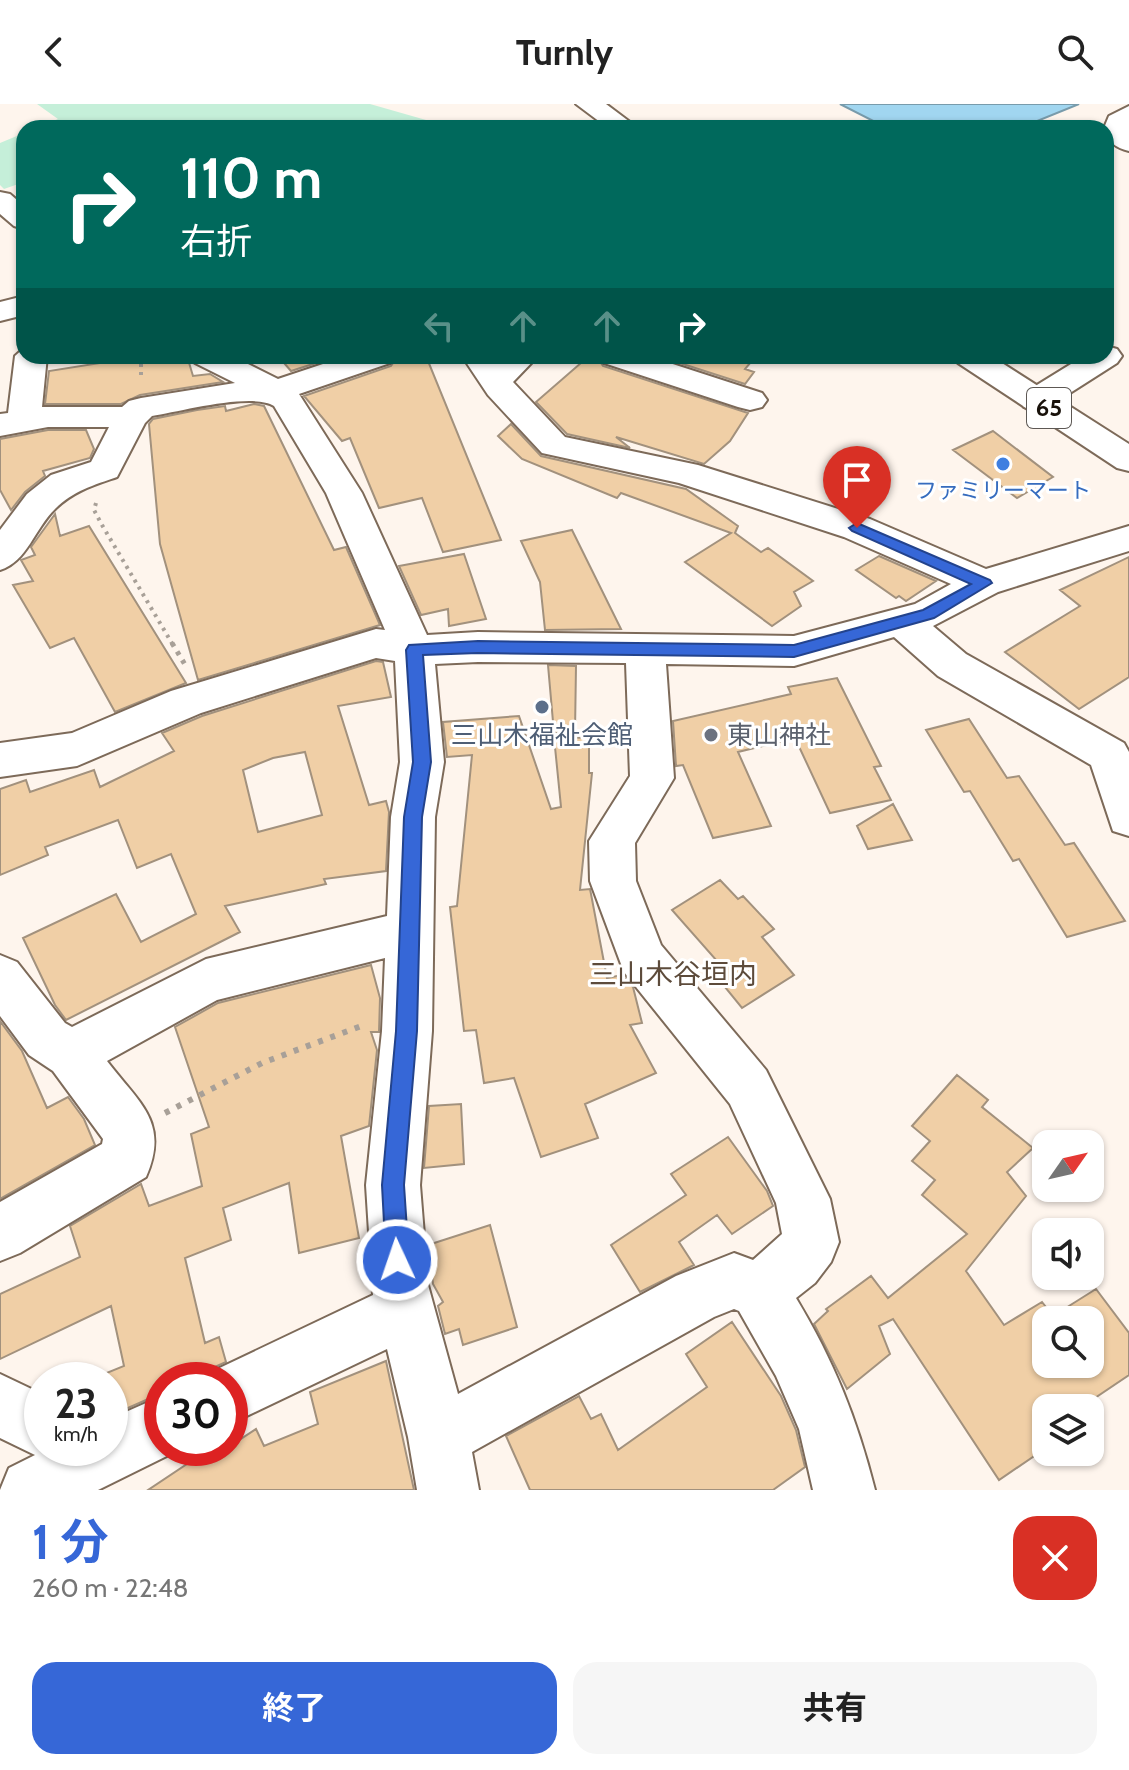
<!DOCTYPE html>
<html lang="ja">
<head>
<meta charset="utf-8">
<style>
  :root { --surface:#fff; --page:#f6f6f6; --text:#222; --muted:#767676; --accent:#3667d7 }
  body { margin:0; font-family:Cabin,"Noto Sans JP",sans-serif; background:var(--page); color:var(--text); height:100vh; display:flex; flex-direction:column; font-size:30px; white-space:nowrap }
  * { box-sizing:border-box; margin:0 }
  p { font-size:26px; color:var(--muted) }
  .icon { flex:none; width:44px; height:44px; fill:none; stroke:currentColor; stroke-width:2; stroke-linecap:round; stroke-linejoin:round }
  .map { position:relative; height:1386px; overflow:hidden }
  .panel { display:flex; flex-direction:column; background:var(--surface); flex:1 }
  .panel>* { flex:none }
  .guide { position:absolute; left:16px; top:16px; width:1098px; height:244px; border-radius:24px; box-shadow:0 2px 6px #0004; background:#00695c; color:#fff; overflow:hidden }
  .needle { width:52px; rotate:56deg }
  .tools { position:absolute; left:1032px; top:1026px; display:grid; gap:16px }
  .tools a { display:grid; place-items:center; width:72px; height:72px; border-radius:16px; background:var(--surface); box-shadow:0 2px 6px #0004; font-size:40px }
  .speed { position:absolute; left:24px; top:1258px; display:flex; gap:16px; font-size:40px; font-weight:700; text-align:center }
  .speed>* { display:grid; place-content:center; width:104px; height:104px; border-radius:50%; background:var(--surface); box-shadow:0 2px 6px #0004; line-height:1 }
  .speed small { font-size:20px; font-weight:400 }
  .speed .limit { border:12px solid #d22; background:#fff; color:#111 }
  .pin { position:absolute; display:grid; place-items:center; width:68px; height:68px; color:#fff; margin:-82px -34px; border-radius:50% 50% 50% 0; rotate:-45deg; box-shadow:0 0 8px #0007 }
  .pin .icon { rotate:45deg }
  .me { position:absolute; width:88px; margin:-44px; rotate:357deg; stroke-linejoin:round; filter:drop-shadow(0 0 6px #0008) }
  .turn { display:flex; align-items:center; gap:28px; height:168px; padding:0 32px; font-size:36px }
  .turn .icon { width:104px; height:104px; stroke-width:2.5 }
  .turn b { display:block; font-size:56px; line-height:68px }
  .lanes { display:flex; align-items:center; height:76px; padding:0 32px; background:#0003; justify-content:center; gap:40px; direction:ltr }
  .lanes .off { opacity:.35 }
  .round { display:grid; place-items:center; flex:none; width:84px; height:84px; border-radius:24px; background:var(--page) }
  .head { display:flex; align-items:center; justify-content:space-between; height:136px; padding:0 32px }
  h1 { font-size:48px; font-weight:700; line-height:60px; color:var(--accent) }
  .action { display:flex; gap:16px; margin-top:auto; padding:16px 32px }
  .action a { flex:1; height:92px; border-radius:24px; background:var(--accent); color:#fff; font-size:32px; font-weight:700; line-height:92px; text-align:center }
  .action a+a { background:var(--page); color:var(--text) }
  header { display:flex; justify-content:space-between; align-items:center; height:104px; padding:0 32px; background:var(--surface); font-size:36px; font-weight:700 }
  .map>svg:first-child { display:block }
  .green { fill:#c5efd9 }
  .water { fill:#a1d6f0; stroke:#789bab; stroke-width:2 }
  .building { fill:#f0cfa6; stroke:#a2917d; stroke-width:2; fill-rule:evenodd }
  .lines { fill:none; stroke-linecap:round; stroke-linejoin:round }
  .minor-casing { stroke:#7d6a59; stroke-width:4 }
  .major-casing { stroke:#7d6a59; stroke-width:4 }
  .path-far2 { stroke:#a8a098; stroke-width:4; stroke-dasharray:3 5; stroke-linecap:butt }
  .path-far1 { stroke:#a8a098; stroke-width:5; stroke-dasharray:4 6; stroke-linecap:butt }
  .path { stroke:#a8a098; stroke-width:6; stroke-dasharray:5 8; stroke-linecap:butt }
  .minor { fill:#fff; fill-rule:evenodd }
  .major { fill:#fff; fill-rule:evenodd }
  .route { fill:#3667d7; stroke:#23438c; stroke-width:2 }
  .shop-dot { fill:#3f7fe0; stroke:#fff; stroke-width:3 }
  .service-dot { fill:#5c6f8a; stroke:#fff; stroke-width:3 }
  .worship-dot { fill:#6b7280; stroke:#fff; stroke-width:3 }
  .labels { text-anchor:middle; stroke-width:6; stroke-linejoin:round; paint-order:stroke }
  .far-shop-label { font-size:22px; fill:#366cbe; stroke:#fff }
  .shield { fill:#fff; stroke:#5d5854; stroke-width:2 }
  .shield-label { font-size:24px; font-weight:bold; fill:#18110a }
  .service-label { font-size:26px; fill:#4e5e75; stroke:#fff }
  .worship-label { font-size:26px; fill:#5b616d; stroke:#fff; text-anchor:start }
  .neighbourhood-label { font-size:28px; fill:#5d4b3b; stroke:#fff }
</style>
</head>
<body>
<header><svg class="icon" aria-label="back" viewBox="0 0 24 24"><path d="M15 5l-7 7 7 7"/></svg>Turnly<svg class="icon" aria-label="search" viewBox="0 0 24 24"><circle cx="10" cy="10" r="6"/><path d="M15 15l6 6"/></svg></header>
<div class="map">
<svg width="1129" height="1386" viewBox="0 0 1129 1386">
  <rect width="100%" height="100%" fill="#fef5ed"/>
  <path class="green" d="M37 0H370L454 24H36L58 15Z
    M24 29V78L4 85 0 81V39Z"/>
  <path class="water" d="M840 0H1079L1020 24H887Z"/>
  <path class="building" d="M144 252H187L193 272 210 270 223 278 140 291 121 300H45L49 267Z
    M278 252H338L291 267Z
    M398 252H426L501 436 443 448 422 394 379 404 350 334 342 337 304 292 391 262Z
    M589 252H596L603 262 748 309 730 337 704 360 616 333 630 344 567 330 536 298Z
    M658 252H756L745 265 754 268 745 280Z
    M254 300 264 302 334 446 346 443 380 521 198 576 160 440 149 320 153 315 197 306 225 302 226 307Z
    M511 320 541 352 686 385 738 422 735 429 761 448 768 444 813 477 794 488 801 502 772 522 685 458 731 429 621 389 617 394 522 355 498 332Z
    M48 326H86L94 345 90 354 43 367 45 372 25 388 11 406 0 386V335Z
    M993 327 1053 373 1017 394 953 346Z
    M55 410 60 432 89 422 186 579 115 608 74 534 50 544 13 481 33 477 21 456 35 451 31 443Z
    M572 426 621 525 545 526 540 478 521 437Z
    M464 450 486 515 449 522 448 505 421 511 399 462Z
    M879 452 936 477 906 497 899 492 896 494 856 466Z
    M1129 453V573L1079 605 1005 548 1080 502 1060 486Z
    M376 557 383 558 391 593 338 602 369 701 386 697 389 708 386 767 324 775 326 780 225 802 240 828 66 916 55 901 23 834 116 790 141 838 196 810 171 750 137 764 118 716 45 743 48 751 0 771V685L26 676 30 688 94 666 100 683 174 647 162 629 202 612ZM305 648 322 711 258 728 243 666 273 654Z
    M548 561 576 562 575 628 554 629Z
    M837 574 881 662 874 663 891 696 830 709 795 634 738 648 771 722 713 734 683 661 676 662 673 617 791 590 788 583Z
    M519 612 551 705 561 703 554 633 589 634V669H592L580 786 590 785 591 790 607 874 622 871 633 883 642 919 630 921 656 969 585 1000 598 1034 541 1053 514 974 484 979 476 926 464 927 450 803 457 802 472 651 447 653 443 618Z
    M969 615 1007 674 1019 672 1065 741 1074 739 1125 817 1067 833 1019 755 1013 757 970 687 964 688 926 626Z
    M893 700 912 736 868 745 857 722Z
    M720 776 738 795 743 792 774 825 762 833 794 871 742 904 716 872 725 866 672 806Z
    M371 861 380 894 379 928H371L377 946 369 1022 341 1032 359 1134 299 1149 289 1079 223 1104 231 1136 185 1154 205 1239 219 1233 226 1258 208 1266 203 1276H162V1289L112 1311 110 1276H106L104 1270 124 1262 111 1202 0 1255V1190L80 1153 70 1122 141 1080 149 1102 202 1082 191 1030 209 1023 175 923 218 899Z
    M0 917 22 947 47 1004 68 993 84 1015 95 1041 0 1095Z
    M957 971 988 996 982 1003 1033 1044 1007 1068 1026 1092 966 1167 1004 1221 1042 1198 1053 1212 1096 1185 1129 1229V1271L1080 1304H1046V1344L999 1376 893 1215 879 1222 890 1250 847 1285 814 1220 828 1207 826 1205 871 1172 888 1194 967 1130 922 1091 935 1076 912 1057 930 1037 912 1022ZM1046 1216H1090V1260H1046Z
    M461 1000 464 1060 424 1064 429 1002Z
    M728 1033 767 1087 773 1102 732 1130 717 1111 679 1138 694 1161 640 1188 611 1141 686 1091 671 1070Z
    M490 1121 517 1223 463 1241 459 1225 445 1230 438 1202 443 1198 433 1180 428 1141Z
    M732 1218 781 1292 796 1326 805 1363 773 1386H530L506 1332 579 1292 591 1315 601 1310 618 1346 707 1283 686 1250Z
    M386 1257 414 1386H148L211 1344H230V1334L233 1340 256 1325 264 1342 318 1320 310 1288Z"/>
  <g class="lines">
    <g class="minor-casing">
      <path id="minor" d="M1129 2V47C1109 42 1111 35 1104 24L1109 12Z
        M0 88 10 90 24 102V125L14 122 0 110Z
        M24 192V211L0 217V198Z
        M1106 242 1117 245 1122 252 1117 259 1048 303 1036 306 1024 303 1019 296 1024 289 1084 252H1106Z
        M24 244V252H47L42 303H122L129 297 141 294 235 279 195 259 190 252H232L278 275 347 252H395L390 259 299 290 362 389 427 531 478 528 794 532 915 500 951 480 844 433 679 379 542 349 488 291 462 252H494L498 257 503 252H538L513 278 565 333 698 361 870 415 986 465 1129 422V447L998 488 933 522 966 550 1124 639 1129 648V732L1113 727 1091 661 938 572 894 533 794 562 666 560 674 674 635 739 636 777 661 841 766 966 830 1095 839 1138 831 1158 815 1179 796 1194C834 1257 857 1315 875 1386H813L799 1325 776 1272 739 1207 734 1205 714 1213 472 1348 479 1386H417L408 1333 387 1245 230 1320V1276H206L209 1269 373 1191 366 1081 382 927 385 854 217 896 107 957C139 999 170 1018 146 1073L20 1149 0 1157V1098L102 1040 103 1035 53 967 29 951 0 912V851L17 858 65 919 72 923 206 855 387 812 391 713 400 658 395 557 376 554 201 609 77 662 0 673V639L72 629 171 587 376 525 385 526 326 389 274 302C252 288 179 308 152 312L145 319 117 373C94 381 73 387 55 405 35 424 27 458 0 466V426L27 390 51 371 91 358 109 323H48L0 332V310L8 309 15 252ZM478 558 626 559 630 672 589 737 590 777 624 868 730 1000 776 1099 782 1130 753 1156 734 1149 676 1172 458 1290 428 1181 420 1081 432 927 435 713 444 658 435 560Z
        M599 252H648L762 289 767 296 762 303 750 306 738 303 604 259Z
        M0 1270 42 1290V1344H110V1315L162 1292V1344H183L98 1386H0L9 1364 35 1351 0 1334Z"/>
    </g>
    <g class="major-casing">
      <path id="major" d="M576 0H606L638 24H608Z
        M953 252H991L1129 340V367L1117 364 958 259Z"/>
    </g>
    <path class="path-far2" d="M141 252V275
      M96 399 94 406 102 421 173 541"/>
    <path class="path-far1" d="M172 539 187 564"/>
    <path class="path" d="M165 1009 262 959 364 921"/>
    <use href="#minor" class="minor"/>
    <use href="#major" class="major"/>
  </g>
  <path class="route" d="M857 419 990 476 992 479 934 514 794 553 478 549 423 551 431 658 422 713 417 927 404 1081 409 1156 406 1164 397 1168 389 1164 386 1156 382 1081 396 927 404 713 413 658 406 546 409 541 478 537 794 541 923 506 971 480 852 427 849 424Z"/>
  <circle class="shop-dot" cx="1003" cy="360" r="8"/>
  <circle class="service-dot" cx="542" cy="603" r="8"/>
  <circle class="worship-dot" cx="711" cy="631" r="8"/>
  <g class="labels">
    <g class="far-shop-label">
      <text x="1003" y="394">ファミリーマート</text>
    </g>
    <rect class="shield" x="1027" y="284" width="44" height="40" rx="6"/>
    <g class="shield-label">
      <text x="1049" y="312">65</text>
    </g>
    <g class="service-label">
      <text x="542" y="640">三山木福祉会館</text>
    </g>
    <g class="worship-label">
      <text x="727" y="640">東山神社</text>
    </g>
    <g class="neighbourhood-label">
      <text x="673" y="880">三山木谷垣内</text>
    </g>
  </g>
</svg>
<div class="tools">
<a><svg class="needle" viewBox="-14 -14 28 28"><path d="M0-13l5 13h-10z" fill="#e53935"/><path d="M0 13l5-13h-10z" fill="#767676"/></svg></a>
<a><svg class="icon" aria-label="sound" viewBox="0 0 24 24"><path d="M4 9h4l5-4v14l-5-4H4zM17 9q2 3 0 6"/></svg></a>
<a><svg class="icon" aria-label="search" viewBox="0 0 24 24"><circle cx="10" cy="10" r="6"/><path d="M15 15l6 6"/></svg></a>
<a><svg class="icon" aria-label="layers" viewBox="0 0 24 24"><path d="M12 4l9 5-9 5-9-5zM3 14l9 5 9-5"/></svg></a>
</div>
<div class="speed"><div>23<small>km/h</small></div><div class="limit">30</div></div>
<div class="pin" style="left:857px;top:424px;background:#d93025"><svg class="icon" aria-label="arrive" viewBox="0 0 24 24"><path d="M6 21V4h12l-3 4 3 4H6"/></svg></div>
<svg class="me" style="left:397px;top:1156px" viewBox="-20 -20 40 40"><circle r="17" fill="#3667d7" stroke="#fff" stroke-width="3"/><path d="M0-11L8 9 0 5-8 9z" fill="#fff"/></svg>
<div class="guide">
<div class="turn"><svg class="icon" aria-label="right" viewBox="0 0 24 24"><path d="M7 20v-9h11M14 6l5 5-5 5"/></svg><div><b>110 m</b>右折</div></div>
<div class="lanes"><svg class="icon off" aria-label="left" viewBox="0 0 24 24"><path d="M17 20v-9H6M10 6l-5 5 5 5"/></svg><svg class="icon off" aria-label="ahead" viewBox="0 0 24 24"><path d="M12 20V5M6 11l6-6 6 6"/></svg><svg class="icon off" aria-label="ahead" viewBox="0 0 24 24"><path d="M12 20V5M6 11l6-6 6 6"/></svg><svg class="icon" aria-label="right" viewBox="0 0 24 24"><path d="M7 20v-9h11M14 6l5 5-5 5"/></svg></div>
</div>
</div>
<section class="panel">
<div class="head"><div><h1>1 分</h1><p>260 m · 22:48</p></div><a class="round" style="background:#d93025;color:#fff"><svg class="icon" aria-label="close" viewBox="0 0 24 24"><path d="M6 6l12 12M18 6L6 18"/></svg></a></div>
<div class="action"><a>終了</a><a>共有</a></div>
</section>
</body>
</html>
